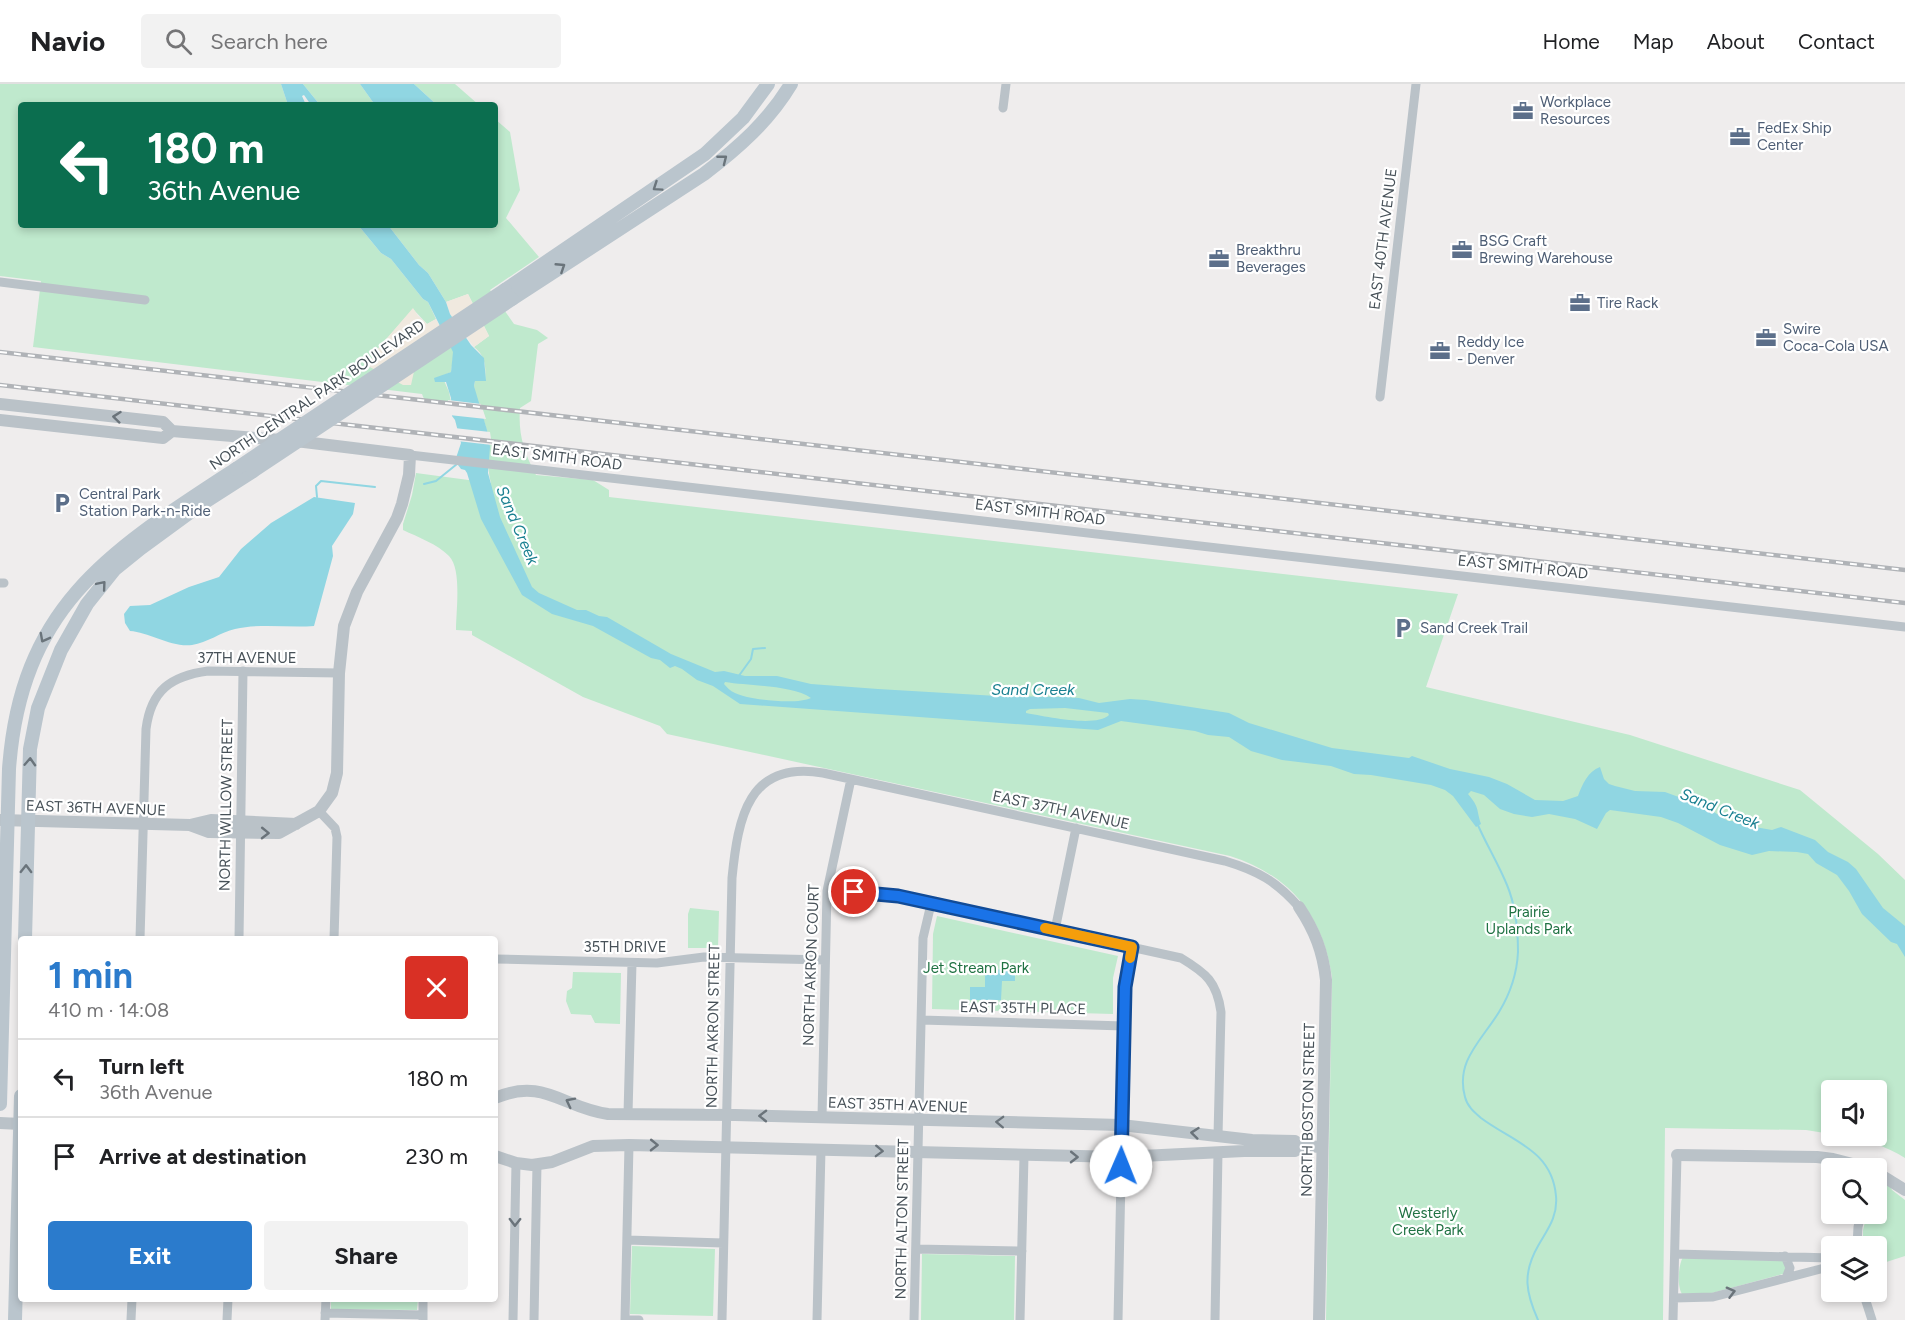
<!DOCTYPE html>
<html lang="en">
<head>
<meta charset="utf-8">
<style>
  :root { --surface:#fff; --page:#f2f2f2; --text:#202124; --muted:#757577; --line:#e0e0e0; --accent:#2b7bcc }
  body { margin:0; font-family:Figtree,sans-serif; background:var(--page); color:var(--text); height:100vh; display:flex; flex-direction:column; font-size:22px; white-space:nowrap }
  * { box-sizing:border-box; margin:0 }
  p { font-size:20px; color:var(--muted) }
  .icon { flex:none; width:33px; height:33px; fill:none; stroke:currentColor; stroke-width:2; stroke-linecap:round; stroke-linejoin:round }
  .map { position:relative; flex:1; overflow:hidden }
  .drawer { position:absolute; left:18px; top:852px; width:480px; height:366px; display:flex; flex-direction:column; background:var(--surface); border-radius:6px; box-shadow:0 3px 9px #0003 }
  .drawer>* { flex:none }
  .banner { position:absolute; left:18px; top:18px; width:480px; height:126px; border-radius:6px; box-shadow:0 3px 9px #0003; background:#0b6e4f; color:#fff; overflow:hidden }
  .fabs { position:absolute; left:1821px; top:996px; display:grid; gap:12px }
  .fabs a { display:grid; place-items:center; width:66px; height:66px; border-radius:6px; background:var(--surface); box-shadow:0 3px 9px #0003; font-size:30px }
  .pin { position:absolute; display:grid; place-items:center; width:51px; height:51px; color:#fff; margin:-26px; border:3px solid #fff; border-radius:50%; box-shadow:0 2px 6px #0007 }
  .me { position:absolute; width:66px; margin:-33px; rotate:1deg; stroke-linejoin:round; filter:drop-shadow(0 0 4px #0008) }
  .turn { display:flex; align-items:center; gap:21px; height:126px; padding:0 30px; font-size:27px }
  .turn .icon { width:78px; height:78px; stroke-width:2.5 }
  .turn b { display:block; font-size:42px; line-height:51px }
  .round { display:grid; place-items:center; flex:none; width:63px; height:63px; border-radius:6px; background:var(--page) }
  .summary { display:flex; align-items:center; justify-content:space-between; height:102px; padding:0 30px }
  h1 { font-size:36px; font-weight:700; line-height:45px; color:var(--accent) }
  .action { display:flex; gap:12px; margin-top:auto; padding:12px 30px }
  .action a { flex:1; height:69px; border-radius:6px; background:var(--accent); color:#fff; font-size:24px; font-weight:700; line-height:69px; text-align:center }
  .action a+a { background:var(--page); color:var(--text) }
  ul { padding:0; list-style:none }
  li { display:flex; align-items:center; gap:18px; height:78px; padding:0 30px; border-top:2px solid var(--line) }
  li div { flex:1 }
  li b { display:block; font-size:22px }
  li em { font-style:normal }
  header { display:flex; align-items:center; gap:36px; box-sizing:border-box; height:84px; padding:0 30px; background:var(--surface); border-bottom:2px solid var(--line) }
  header strong { font-size:28px }
  nav { display:flex; gap:33px; margin-inline-start:auto; font-size:21px }
  .search { width:420px; height:54px; background:var(--page); display:flex; align-items:center; gap:15px; box-sizing:border-box; padding:0 21px; border-radius:6px; color:var(--muted); font-size:22px }
  .map>svg:first-child { display:block }
  .green { fill:#bfe9cd }
  .sand { fill:#f0e9df }
  .water { fill:#90d6e2; fill-rule:evenodd }
  .pier { fill:#efeded }
  .lines { fill:none; stroke-linecap:round; stroke-linejoin:round }
  .stream { stroke:#90d6e2; stroke-width:2 }
  .minor { stroke:#bac2c8; stroke-width:9 }
  .tertiary { stroke:#bac2c8; stroke-width:12 }
  .secondary { stroke:#bac5cd; stroke-width:14 }
  .rail-casing { stroke:#b0b3b7; stroke-width:4.5 }
  .rail { stroke:#fff; stroke-width:2; stroke-dasharray:7; stroke-linecap:butt }
  .secondary-bridge { stroke:#bac5cd; stroke-width:14 }
  .oneway { stroke:#6a747b }
  .oneway2 { stroke:#6a737a }
  .route-casing { stroke:#114b97; stroke-width:15 }
  .route { stroke:#1a73e8; stroke-width:10 }
  .slow { stroke:#f59e0b; stroke-width:10 }
  .labels { text-anchor:middle; stroke-width:4.5; stroke-linejoin:round; paint-order:stroke }
  .service-label { font-size:15px; fill:#4e5e75; stroke:#fff; text-anchor:start }
  .street-label { font-size:15px; fill:#475158; stroke:#fff }
  .park-label { font-size:15px; fill:#207243; stroke:#fff }
  .water-label { font-size:16px; font-style:italic; fill:#1a8091; stroke:#fff }
</style>
</head>
<body>
<header>
<strong>Navio</strong>
<div class="search"><svg class="icon" aria-label="search" viewBox="0 0 24 24"><circle cx="10" cy="10" r="6"/><path d="M15 15l6 6"/></svg>Search here</div>
<nav><a>Home</a><a>Map</a><a>About</a><a>Contact</a></nav>
</header>
<div class="map">
<svg width="1905" height="1236" viewBox="0 0 1905 1236">
  <rect width="100%" height="100%" fill="#efeded"/>
  <path class="green" d="M0 0H281L288 21H21V141H358L381 169 391 175 423 215 428 218 436 235 427 240 413 225 375 268 368 282 415 283 450 261 454 268 451 288 442 292 449 308 451 318 424 315 422 310 33 263 41 197 0 192Z
    M303 0H360L375 21H320Z
    M414 0H455L479 21H437Z
    M495 35 510 48 520 106 506 134 539 173 490 206 514 240 537 246 548 254 538 260 531 317 520 324C518 350 524 369 536 391L593 396 609 406V413L1458 510 1426 603 1630 651 1800 706 1878 770 1905 796V1074C1887 1062 1862 1055 1841 1052H1876V1006H1832L1831 1050 1806 1046 1665 1044 1663 1236H1326L1332 893C1323 832 1290 791 1230 772L667 650 660 642 583 613 472 551V547L456 546C456 527 462 485 449 472 437 460 418 453 403 446V440L412 411 416 389 491 399C486 383 491 365 487 348 484 332 475 318 474 302L475 297H485C486 284 486 272 474 263L489 252 468 210 446 218 428 189 419 181 388 141H495Z
    M690 824 719 827 718 864H688V830Z
    M937 832 1118 872 1113 894V930L932 925 933 850Z
    M573 888 621 889 620 940 595 939 591 931 571 930 566 917 567 907 572 904Z
    M1886 1100 1890 1101 1892 1106 1905 1116V1172L1877 1181 1876 1162H1863V1146L1867 1130H1876L1878 1104Z
    M632 1162 715 1165 713 1232 630 1230Z
    M922 1170 1015 1172 1014 1236H921Z
    M1683 1173 1780 1175 1785 1178 1787 1183 1783 1190 1712 1209 1682 1210C1677 1202 1678 1182 1683 1173Z
    M331 1215H418L417 1226 331 1225Z"/>
  <path class="sand" d="M468 210 489 252 474 263 450 230 446 218Z
    M413 224 418 232 427 240 436 235 450 261 415 283 411 301H403L368 282 375 268Z"/>
  <path class="water" d="M281 0H303L320 21H311L304 11 302 12 306 21H288Z
    M360 0H414L437 21H375Z
    M358 141H388L419 181 428 189 446 218 450 230 471 261 484 274 486 297H475L474 302 487 346 490 363 488 389 500 433 532 503 539 509 577 526H586L599 532 607 533 671 570 715 588 724 587 745 592H777L811 600 878 605 997 612 1066 613 1079 614 1099 619 1130 615 1146 616 1229 629 1249 639 1332 664 1409 674 1412 672 1450 685 1489 693 1507 700 1535 716 1563 717 1578 712C1582 701 1588 687 1600 683L1604 695 1609 700 1615 702 1635 707 1665 708 1706 723 1728 737H1740L1755 743 1772 746 1781 743 1815 756 1828 768 1848 778 1856 785 1883 824 1905 842V873L1897 860 1891 858 1862 830 1849 807 1837 791 1816 779 1808 770 1797 768 1769 767 1752 771 1720 761 1678 739 1661 733 1610 726 1606 729 1597 745 1575 735 1549 730 1532 733 1514 730 1500 725 1484 711 1471 707 1468 710C1480 724 1476 725 1481 740L1476 743 1453 712 1445 706 1431 701 1371 691 1354 690 1331 682 1282 676 1251 667 1229 653 1208 651 1195 647 1121 637 1098 646 740 620 713 602 697 596 682 585 675 582 670 584 660 576 651 574 593 542 552 530 522 511 481 435 467 389 465 386 461 385 455 377 461 359 455 336 452 332 451 314 446 298H435L434 294 451 288 453 268 428 218 423 215 391 175 381 169ZM725 598C749 602 792 601 811 614 797 621 749 616 735 609 730 607 727 603 724 600ZM1065 624 1108 629 1109 631C1096 644 1044 632 1026 629V627L1030 625Z
    M314 413 355 419 353 430 332 462 333 472 314 542C288 544 261 539 235 545 221 548 207 559 192 561 172 564 149 548 130 547L125 539 124 530 130 522 150 521 189 503 219 493 241 465 271 439Z
    M985 885 1015 886V897H1002L1001 916H970V903H985Z"/>
  <path class="pier" d="M448 316 481 320 486 335 449 331Z
    M454 344 490 348 492 361 457 357Z"/>
  <g class="lines">
    <path class="stream" d="M424 400 436 397 457 380
      M317 413 316 402 321 397 375 403
      M738 593 751 575 753 565 765 564
      M1477 739C1486 760 1498 779 1507 801 1515 820 1518 846 1518 868 1517 889 1510 910 1499 928 1482 956 1455 977 1465 1013 1467 1022 1474 1028 1481 1034 1513 1058 1552 1066 1556 1112 1558 1133 1547 1146 1538 1162 1522 1190 1526 1209 1538 1236"/>
    <path class="minor" d="M1003 24 1006 0
      M0 198 145 216
      M1380 313 1416 0
      M410 371 1905 543
      M0 499H4
      M319 727 335 744 337 753 334 855
      M827 807 870 808 898 812 1181 874C1206 889 1217 898 1221 928L1218 1052
      M1055 846 1076 744
      M140 855 146 645C151 606 171 592 208 587L339 589
      M239 855 243 587
      M495 875 657 879 704 873 825 876
      M921 936 1124 942
      M628 1030 632 879
      M822 1033 827 807 851 695
      M627 1156 723 1159
      M1857 1162 1858 1143 1861 1130
      M916 1165 1022 1167
      M1675 1170 1832 1174
      M1785 1172 1790 1184 1786 1194
      M1863 1208 1872 1236
      M1674 1214 1713 1213 1832 1182
      M325 1229 423 1231
      M131 1236 132 1215
      M227 1236 228 1215
      M325 1236 326 1215
      M423 1236V1215
      M513 1236 516 1079
      M534 1236 537 1080
      M625 1236 629 1061
      M625 1236H639
      M722 1236 732 794C738 734 748 676 823 689L1225 777C1258 787 1276 797 1299 823
      M817 1236 821 1065
      M914 1236 923 854 931 820
      M1020 1236 1024 1072
      M1118 1236 1125 903 1132 863
      M1215 1236 1218 1068
      M1673 1236 1677 1071"/>
    <path class="tertiary" d="M0 320 163 338 172 347 304 358 410 371 409 391 402 420 397 434 357 508 344 542 339 589 337 689 332 709 319 727 279 749 209 748 190 741
      M0 336 163 354 172 347
      M0 736 190 741 211 736 296 740
      M1299 823C1315 847 1323 868 1326 896L1319 1236
      M495 1014C544 993 563 1024 608 1030L735 1031 1121 1041 1252 1056 1295 1057 1303 1062
      M0 1039 21 1040
      M1677 1071 1817 1073 1833 1075 1868 1084
      M495 1072 516 1079 532 1081 552 1078 593 1062 629 1061 1121 1073 1244 1067H1295L1303 1062 1322 1063
      M1876 1088 1905 1106"/>
    <path class="secondary" d="M505 206 705 70 743 34 768 0
      M512 215 704 90C738 64 769 37 791 0
      M25 855 30 665 38 624 61 566 87 520 115 485 141 464 197 423 253 387
      M0 1020 9 685C21 521 110 467 236 385
      M15 1236 21 1012"/>
    <g class="rail-casing">
      <path id="rail" d="M0 268 1905 486
        M0 301 1905 519"/>
    </g>
    <use href="#rail" class="rail"/>
    <path class="secondary-bridge" d="M236 385 505 206
      M253 387 512 215"/>
  </g>
  <defs><path id="oneway-chevron" d="M-2-3.5L2.5 0L-2 3.5" fill="none" stroke-width="1.6" stroke-linecap="round" stroke-linejoin="round" transform="scale(1.5)"/></defs>
  <g class="oneway">
    <use href="#oneway-chevron" transform="translate(723 75) rotate(-38)"/>
    <use href="#oneway-chevron" transform="translate(657 103) rotate(146)"/>
    <use href="#oneway-chevron" transform="translate(561 183) rotate(-33)"/>
    <use href="#oneway-chevron" transform="translate(102 501) rotate(-50)"/>
    <use href="#oneway-chevron" transform="translate(44 554) rotate(118)"/>
    <use href="#oneway-chevron" transform="translate(30 678) rotate(-87)"/>
    <use href="#oneway-chevron" transform="translate(26 785) rotate(-89)"/>
  </g>
  <g class="oneway2">
    <use href="#oneway-chevron" transform="translate(117 333) rotate(-174)"/>
    <use href="#oneway-chevron" transform="translate(265 749) rotate(1)"/>
    <use href="#oneway-chevron" transform="translate(570 1018) rotate(-153)"/>
    <use href="#oneway-chevron" transform="translate(763 1032) rotate(-179)"/>
    <use href="#oneway-chevron" transform="translate(1000 1038) rotate(-178)"/>
    <use href="#oneway-chevron" transform="translate(1195 1049) rotate(-174)"/>
    <use href="#oneway-chevron" transform="translate(654 1061) rotate(1)"/>
    <use href="#oneway-chevron" transform="translate(879 1067) rotate(2)"/>
    <use href="#oneway-chevron" transform="translate(1074 1073) rotate(1)"/>
    <use href="#oneway-chevron" transform="translate(515 1138) rotate(91)"/>
    <use href="#oneway-chevron" transform="translate(1731 1208) rotate(-15)"/>
  </g>
  <g class="lines">
    <g class="route-casing">
      <path id="route" d="M854 808 898 812 1132 863 1125 903 1121 1082"/>
    </g>
    <use href="#route" class="route"/>
    <path class="slow" d="M1045 844 1132 863 1130 874"/>
  </g>
  <defs>
    <g id="office-bare" transform="scale(1.62)"><path d="M-6-3h4V-5.5h4V-3h4V5H-6ZM-1-4.5V-3h2v-1.5ZM-6 0V1H6V0Z" fill="#5c6f8a" stroke="#fff" stroke-width="2.5" paint-order="stroke"/></g>
    <g id="parking-bare" transform="scale(1.62)"><path d="M-3.5-5.5H1a3.5 3.5 0 0 1 0 7H-1V5.5H-3.5ZM-1-3.4V-.6H.8a1.4 1.4 0 0 0 0-2.8Z" fill="#5c6f8a" stroke="#fff" stroke-width="2.5" paint-order="stroke"/></g>
  </defs>
  <g fill-rule="evenodd">
    <use href="#office-bare" x="1523" y="27"/>
    <use href="#office-bare" x="1740" y="53"/>
    <use href="#office-bare" x="1462" y="166"/>
    <use href="#office-bare" x="1219" y="175"/>
    <use href="#office-bare" x="1580" y="219"/>
    <use href="#office-bare" x="1766" y="254"/>
    <use href="#office-bare" x="1440" y="267"/>
    <use href="#parking-bare" x="62" y="419"/>
    <use href="#parking-bare" x="1403" y="544"/>
  </g>
  <g class="labels">
    <g class="service-label">
      <text x="1540" y="23">Workplace<tspan x="1540" dy="17">Resources</tspan></text>
      <text x="1757" y="49">FedEx Ship<tspan x="1757" dy="17">Center</tspan></text>
      <text x="1479" y="162">BSG Craft<tspan x="1479" dy="17">Brewing Warehouse</tspan></text>
      <text x="1236" y="171">Breakthru<tspan x="1236" dy="17">Beverages</tspan></text>
      <text x="1597" y="224">Tire Rack</text>
      <text x="1783" y="250">Swire<tspan x="1783" dy="17">Coca-Cola USA</tspan></text>
      <text x="1457" y="263">Reddy Ice<tspan x="1457" dy="17">- Denver</tspan></text>
      <text x="79" y="415">Central Park<tspan x="79" dy="17">Station Park-n-Ride</tspan></text>
      <text x="1420" y="549">Sand Creek Trail</text>
    </g>
    <g class="street-label">
      <text transform="translate(1383 155) rotate(-83)" y="5">EAST 40TH AVENUE</text>
      <text transform="translate(317 311) rotate(-34)" y="5">NORTH CENTRAL PARK BOULEVARD</text>
      <text transform="translate(557 373) rotate(7)" y="5">EAST SMITH ROAD</text>
      <text transform="translate(1040 428) rotate(7)" y="5">EAST SMITH ROAD</text>
      <text transform="translate(1523 483) rotate(6)" y="5">EAST SMITH ROAD</text>
      <text x="247" y="579">37TH AVENUE</text>
      <text transform="translate(226 721) rotate(-89)" y="5">NORTH WILLOW STREET</text>
      <text transform="translate(96 724) rotate(2)" y="5">EAST 36TH AVENUE</text>
      <text transform="translate(1061 726) rotate(12)" y="5">EAST 37TH AVENUE</text>
      <text x="625" y="868">35TH DRIVE</text>
      <text transform="translate(811 881) rotate(-88)" y="5">NORTH AKRON COURT</text>
      <text transform="translate(1023 924) rotate(1)" y="5">EAST 35TH PLACE</text>
      <text transform="translate(713 942) rotate(-89)" y="5">NORTH AKRON STREET</text>
      <text transform="translate(898 1021) rotate(2)" y="5">EAST 35TH AVENUE</text>
      <text transform="translate(1308 1026) rotate(-89)" y="5">NORTH BOSTON STREET</text>
      <text transform="translate(902 1135) rotate(-89)" y="5">NORTH ALTON STREET</text>
    </g>
    <g class="park-label">
      <text x="1529" y="833">Prairie<tspan x="1529" dy="17">Uplands Park</tspan></text>
      <text x="976" y="889">Jet Stream Park</text>
      <text x="1428" y="1134">Westerly<tspan x="1428" dy="17">Creek Park</tspan></text>
    </g>
    <g class="water-label">
      <text transform="translate(518 441) rotate(67)" y="6">Sand Creek</text>
      <text x="1033" y="611">Sand Creek</text>
      <text transform="translate(1720 724) rotate(22)" y="6">Sand Creek</text>
    </g>
  </g>
</svg>
<div class="fabs">
<a><svg class="icon" aria-label="sound" viewBox="0 0 24 24"><path d="M4 9h4l5-4v14l-5-4H4zM17 9q2 3 0 6"/></svg></a>
<a><svg class="icon" aria-label="search" viewBox="0 0 24 24"><circle cx="10" cy="10" r="6"/><path d="M15 15l6 6"/></svg></a>
<a><svg class="icon" aria-label="layers" viewBox="0 0 24 24"><path d="M12 4l9 5-9 5-9-5zM3 14l9 5 9-5"/></svg></a>
</div>
<div class="pin" style="left:854px;top:808px;background:#d93025"><svg class="icon" aria-label="arrive" viewBox="0 0 24 24"><path d="M6 21V4h12l-3 4 3 4H6"/></svg></div>
<svg class="me" style="left:1121px;top:1082px" viewBox="-20 -20 40 40"><circle r="19" fill="#fff"/><path d="M0-13L10 11 0 6-10 11z" fill="#1a73e8"/></svg>
<div class="banner">
<div class="turn"><svg class="icon" aria-label="left" viewBox="0 0 24 24"><path d="M17 20v-9H6M10 6l-5 5 5 5"/></svg><div><b>180 m</b>36th Avenue</div></div>
</div>
<section class="drawer">
<div class="summary"><div><h1>1 min</h1><p>410 m · 14:08</p></div><a class="round" style="background:#d93025;color:#fff"><svg class="icon" aria-label="close" viewBox="0 0 24 24"><path d="M6 6l12 12M18 6L6 18"/></svg></a></div>
<ul>
<li><svg class="icon" aria-label="left" viewBox="0 0 24 24"><path d="M17 20v-9H6M10 6l-5 5 5 5"/></svg><div><b>Turn left</b><p>36th Avenue</p></div><em>180 m</em></li>
<li><svg class="icon" aria-label="arrive" viewBox="0 0 24 24"><path d="M6 21V4h12l-3 4 3 4H6"/></svg><div><b>Arrive at destination</b></div><em>230 m</em></li>
</ul>
<div class="action"><a>Exit</a><a>Share</a></div>
</section>
</div>
</body>
</html>
